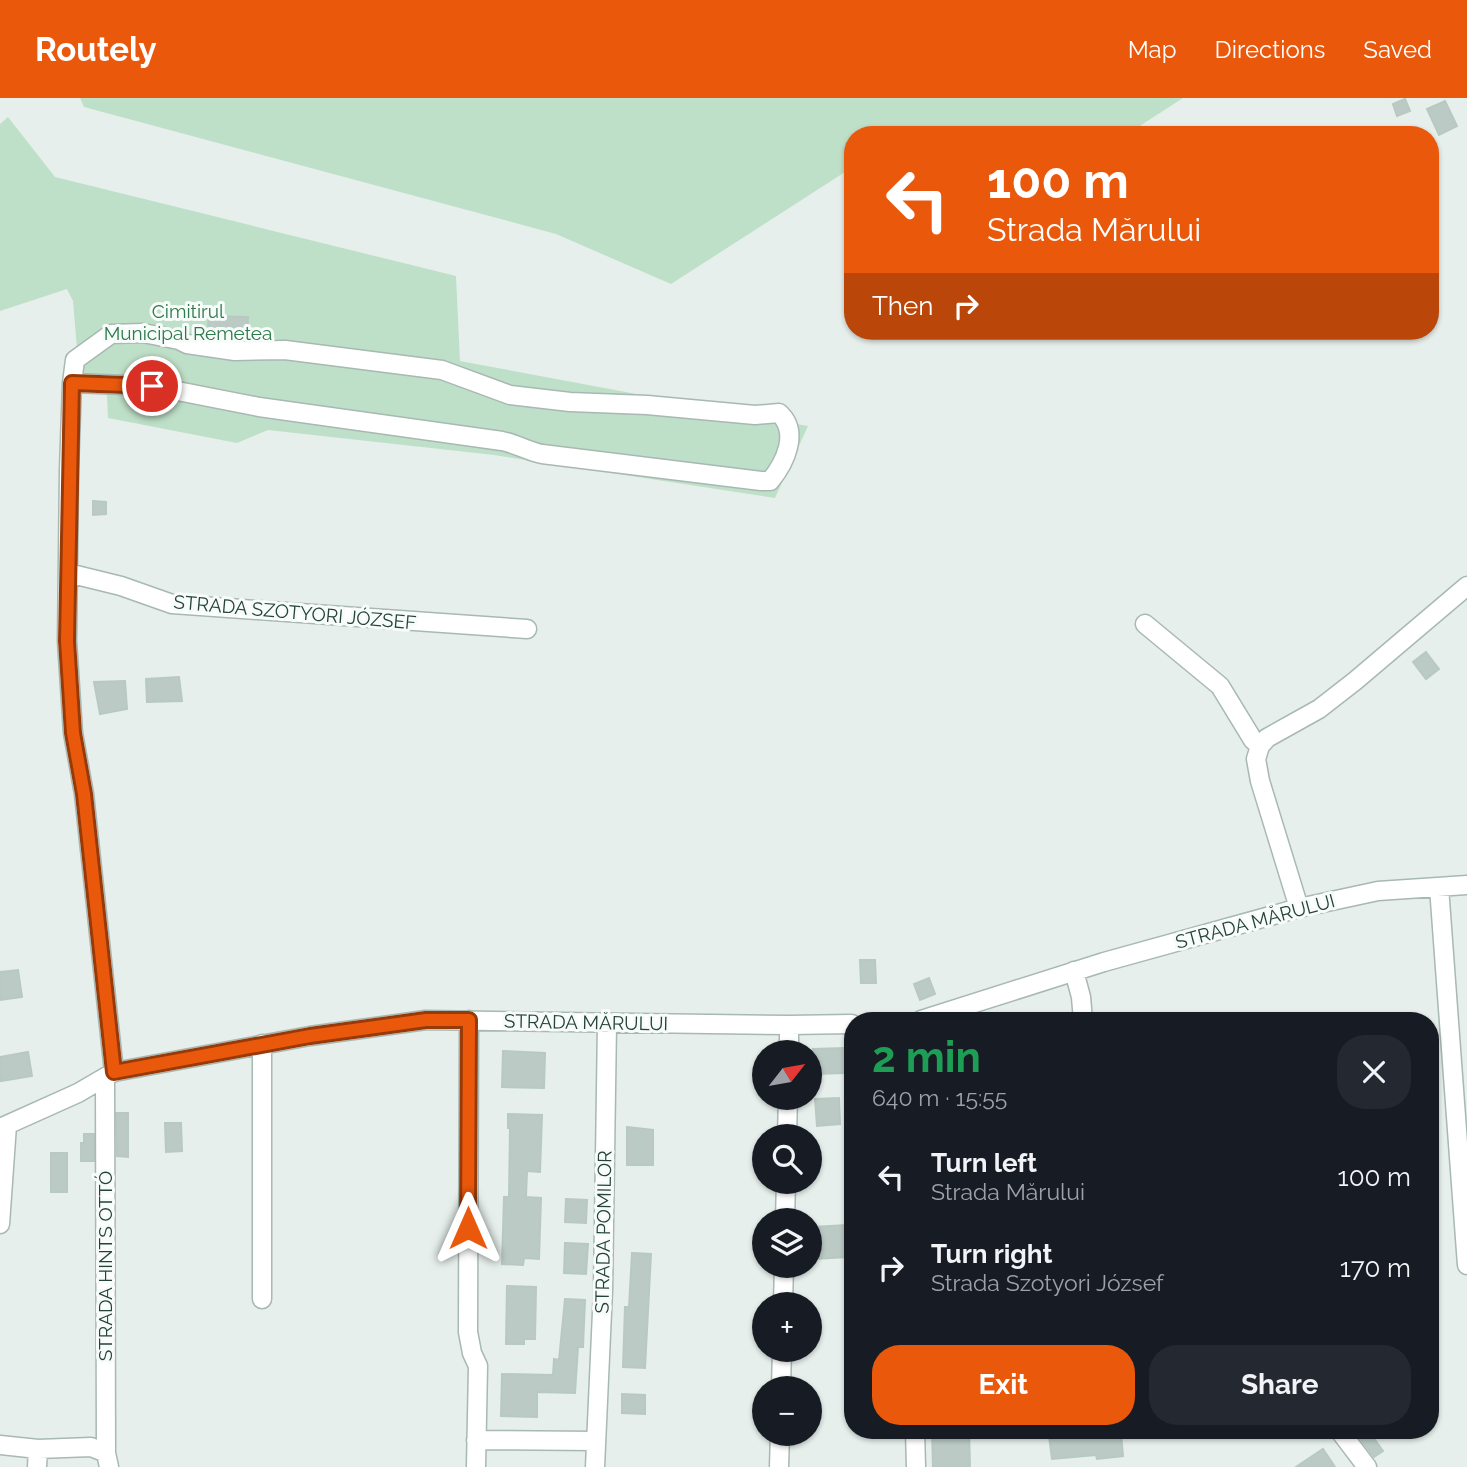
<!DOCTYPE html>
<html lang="en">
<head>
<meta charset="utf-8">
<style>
  :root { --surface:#171b24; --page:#242831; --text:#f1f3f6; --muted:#9ea1a6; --accent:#ea580c }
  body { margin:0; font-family:Raleway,sans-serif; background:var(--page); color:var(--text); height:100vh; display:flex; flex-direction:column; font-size:26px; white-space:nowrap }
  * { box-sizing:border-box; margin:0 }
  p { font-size:23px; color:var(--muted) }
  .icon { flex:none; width:38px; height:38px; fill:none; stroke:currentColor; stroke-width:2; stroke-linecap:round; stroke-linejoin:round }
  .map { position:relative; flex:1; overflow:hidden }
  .sheet { position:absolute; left:844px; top:914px; width:595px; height:427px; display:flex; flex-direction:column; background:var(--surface); border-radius:28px; box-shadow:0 2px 5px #0004 }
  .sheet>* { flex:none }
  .hud { position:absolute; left:844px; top:28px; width:595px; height:214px; border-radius:28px; box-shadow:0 2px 5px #0004; background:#ea580c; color:#fff; overflow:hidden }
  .needle { width:46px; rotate:59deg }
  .fabs { position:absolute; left:752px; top:942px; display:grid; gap:14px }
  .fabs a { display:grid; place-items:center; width:70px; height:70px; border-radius:50%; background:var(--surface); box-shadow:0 2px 5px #0004; font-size:35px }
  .pin { position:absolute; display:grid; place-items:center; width:60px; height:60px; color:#fff; margin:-30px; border:4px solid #fff; border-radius:50%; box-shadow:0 2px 7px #0007 }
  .me { position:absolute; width:77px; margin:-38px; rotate:0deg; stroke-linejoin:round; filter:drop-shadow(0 0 5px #0008) }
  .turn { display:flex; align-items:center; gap:24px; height:147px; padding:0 28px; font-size:32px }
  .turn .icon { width:91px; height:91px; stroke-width:2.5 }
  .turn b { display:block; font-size:49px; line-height:60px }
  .then { display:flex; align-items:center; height:66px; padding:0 28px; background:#0003; gap:14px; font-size:26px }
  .round { display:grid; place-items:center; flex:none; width:74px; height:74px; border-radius:28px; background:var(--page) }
  .summary { display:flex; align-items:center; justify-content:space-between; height:119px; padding:0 28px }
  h1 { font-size:42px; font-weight:700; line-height:52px; color:#1e9e55 }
  .action { display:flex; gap:14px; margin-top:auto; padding:14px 28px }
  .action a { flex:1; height:80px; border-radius:28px; background:var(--accent); color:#fff; font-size:28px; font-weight:700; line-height:80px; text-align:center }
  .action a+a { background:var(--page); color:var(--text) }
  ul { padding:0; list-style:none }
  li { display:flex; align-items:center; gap:21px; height:91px; padding:0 28px }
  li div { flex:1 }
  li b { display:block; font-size:26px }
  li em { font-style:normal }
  header { display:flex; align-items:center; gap:42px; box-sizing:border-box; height:98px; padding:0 35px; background:var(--accent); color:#fff }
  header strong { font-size:33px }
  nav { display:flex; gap:38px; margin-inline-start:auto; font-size:24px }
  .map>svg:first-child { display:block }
  .green { fill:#bfe0c8 }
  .building { fill:#bbcac4; stroke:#b8c9c2; stroke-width:2 }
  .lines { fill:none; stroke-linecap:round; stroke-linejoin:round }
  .minor-casing { stroke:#a8b8b2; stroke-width:21 }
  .minor { stroke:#fff; stroke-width:18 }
  .route-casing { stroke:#983908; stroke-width:18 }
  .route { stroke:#ea580c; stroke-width:12 }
  .labels { text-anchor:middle; stroke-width:6; stroke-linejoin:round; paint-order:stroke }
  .park-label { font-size:19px; fill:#2d7a4b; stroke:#f7fbf9 }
  .street-label { font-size:19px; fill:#24423a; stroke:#f7fbf9 }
</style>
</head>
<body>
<header>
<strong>Routely</strong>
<nav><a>Map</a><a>Directions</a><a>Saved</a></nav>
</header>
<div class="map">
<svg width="1467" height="1369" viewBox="0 0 1467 1369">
  <rect width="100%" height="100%" fill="#e6efeb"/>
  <path class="green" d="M80 0H1183L1129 35 1116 37H852V73L845 74 671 186 556 136 84 9Z
    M8 19 55 79 456 178 460 263 808 328 775 400 494 357 268 332 237 345 108 320 107 297 80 287 73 203 67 191 0 213V26Z"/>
  <path class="building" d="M1405 1 1410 13 1397 18 1393 6Z
    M1445 3 1457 28 1439 37 1427 11Z
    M209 218 248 219 247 241 227 240 226 235 208 229Z
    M93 403 106 404V416L93 417Z
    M1426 554 1439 571 1426 581 1413 564Z
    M179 579 182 603 147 604 146 581Z
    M125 583 127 611 100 616 94 584Z
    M860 862H875L876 885H861Z
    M18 872 22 899 0 902V874Z
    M929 880 935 896 920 902 914 886Z
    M845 950V975L813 976V951Z
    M503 953 545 955 544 990 502 989Z
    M28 954 32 978 1 983 0 959Z
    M839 1000 840 1026 817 1028 815 1001Z
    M116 1015H128V1059L117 1058Z
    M508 1016 542 1017 540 1074 527 1073 526 1099 541 1100 539 1161 524 1160 523 1167 502 1166 504 1099H509L510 1030H508Z
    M165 1025H181L182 1053 166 1054Z
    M627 1029 653 1032V1067H627Z
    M84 1036H94V1063H81V1045H84Z
    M51 1055H67V1094H51Z
    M566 1101 587 1102 586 1125 565 1124Z
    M847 1127 848 1159 814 1161 813 1129Z
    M565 1145 588 1146 586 1176 564 1175Z
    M632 1155 651 1156 645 1270 623 1269 625 1209H629Z
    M507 1188 536 1189 535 1241H524V1246H506Z
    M565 1201 585 1202 583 1249H578L575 1295 537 1294V1319L501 1318 502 1276 553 1277 554 1261 559 1262Z
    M622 1296 645 1297V1316L622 1315Z
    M932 1332H969L970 1369H933Z
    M1353 1332H1368L1383 1353 1374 1359Z
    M1080 1335V1338L1121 1335 1123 1358 1097 1361 1096 1357 1052 1361 1049 1338Z
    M1323 1351 1335 1369H1296Z"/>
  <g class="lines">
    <g class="minor-casing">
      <path id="minor" d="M72 285 152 288 259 309 502 343C517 346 527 353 542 356L761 383H770C785 365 800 334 779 315L755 317 647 307 570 304 510 297 442 272 285 252 235 253 187 246 179 242 143 235 111 236 75 262 72 285 69 372 67 543 73 635 84 696 114 974
        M68 475 121 488 172 506 527 531
        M1145 526 1220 588 1253 642 1260 648
        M1439 789 1467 1167
        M1299 810 1260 683 1256 661 1260 648 1267 640 1319 611 1355 583 1467 488
        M1074 873 1081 899 1083 922
        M469 922 468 1234 472 1255 478 1268 476 1369
        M921 922 1104 864 1299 810 1378 793 1467 787
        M789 954V927
        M105 980 106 1355 109 1369
        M0 1030 78 995 114 974 310 938 426 922 789 927 852 926
        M787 1038 788 999
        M785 1122 786 1083
        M0 1126 7 1027
        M262 1201V946
        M783 1206 784 1167
        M781 1290 782 1251
        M915 1332 916 1369
        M1339 1332 1367 1369
        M476 1342 596 1343
        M0 1347 38 1351 37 1369
        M38 1351 91 1349 106 1355
        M595 1369 603 1192 607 925
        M779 1369 780 1335"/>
    </g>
    <use href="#minor" class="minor"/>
  </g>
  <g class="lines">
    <g class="route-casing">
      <path id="route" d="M152 288 72 285 67 543 73 635 84 696 114 974 310 938 426 922H469L468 1130"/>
    </g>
    <use href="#route" class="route"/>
  </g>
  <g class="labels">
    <g class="park-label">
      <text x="188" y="220">Cimitirul<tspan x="188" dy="22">Municipal Remetea</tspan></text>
    </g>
    <g class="street-label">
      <text transform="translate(295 514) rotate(5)" y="7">STRADA SZOTYORI JÓZSEF</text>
      <text transform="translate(1255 823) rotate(-15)" y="7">STRADA MĂRULUI</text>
      <text transform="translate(586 924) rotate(1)" y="7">STRADA MĂRULUI</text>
      <text transform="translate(603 1134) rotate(-89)" y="7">STRADA POMILOR</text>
      <text transform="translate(105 1168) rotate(-90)" y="7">STRADA HINTS OTTÓ</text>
    </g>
  </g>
</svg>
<div class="fabs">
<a><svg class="needle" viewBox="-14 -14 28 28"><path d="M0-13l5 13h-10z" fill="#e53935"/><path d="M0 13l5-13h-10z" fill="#9ea1a6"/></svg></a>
<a><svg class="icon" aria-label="search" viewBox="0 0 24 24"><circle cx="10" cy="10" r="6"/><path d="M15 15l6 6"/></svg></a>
<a><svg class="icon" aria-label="layers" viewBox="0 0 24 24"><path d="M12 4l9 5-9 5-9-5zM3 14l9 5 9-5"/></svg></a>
<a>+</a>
<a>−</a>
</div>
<div class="pin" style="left:152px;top:288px;background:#d93025"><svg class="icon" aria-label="arrive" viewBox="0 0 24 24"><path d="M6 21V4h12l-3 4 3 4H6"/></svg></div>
<svg class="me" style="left:468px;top:1130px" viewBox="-20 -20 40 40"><path d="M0-17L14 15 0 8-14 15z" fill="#ea580c" stroke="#fff" stroke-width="4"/></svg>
<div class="hud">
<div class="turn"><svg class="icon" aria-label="left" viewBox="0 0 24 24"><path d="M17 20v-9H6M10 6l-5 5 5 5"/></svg><div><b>100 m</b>Strada Mărului</div></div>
<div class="then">Then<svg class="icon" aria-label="right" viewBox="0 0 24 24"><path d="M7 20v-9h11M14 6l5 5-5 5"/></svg></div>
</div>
<section class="sheet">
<div class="summary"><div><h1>2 min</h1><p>640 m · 15:55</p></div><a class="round"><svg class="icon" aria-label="close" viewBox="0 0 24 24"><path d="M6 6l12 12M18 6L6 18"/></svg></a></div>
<ul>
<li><svg class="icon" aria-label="left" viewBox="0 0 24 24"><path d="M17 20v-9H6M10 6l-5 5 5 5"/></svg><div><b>Turn left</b><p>Strada Mărului</p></div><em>100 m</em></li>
<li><svg class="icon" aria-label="right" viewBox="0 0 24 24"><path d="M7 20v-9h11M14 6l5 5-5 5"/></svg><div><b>Turn right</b><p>Strada Szotyori József</p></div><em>170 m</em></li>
</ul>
<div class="action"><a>Exit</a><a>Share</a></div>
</section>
</div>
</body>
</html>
